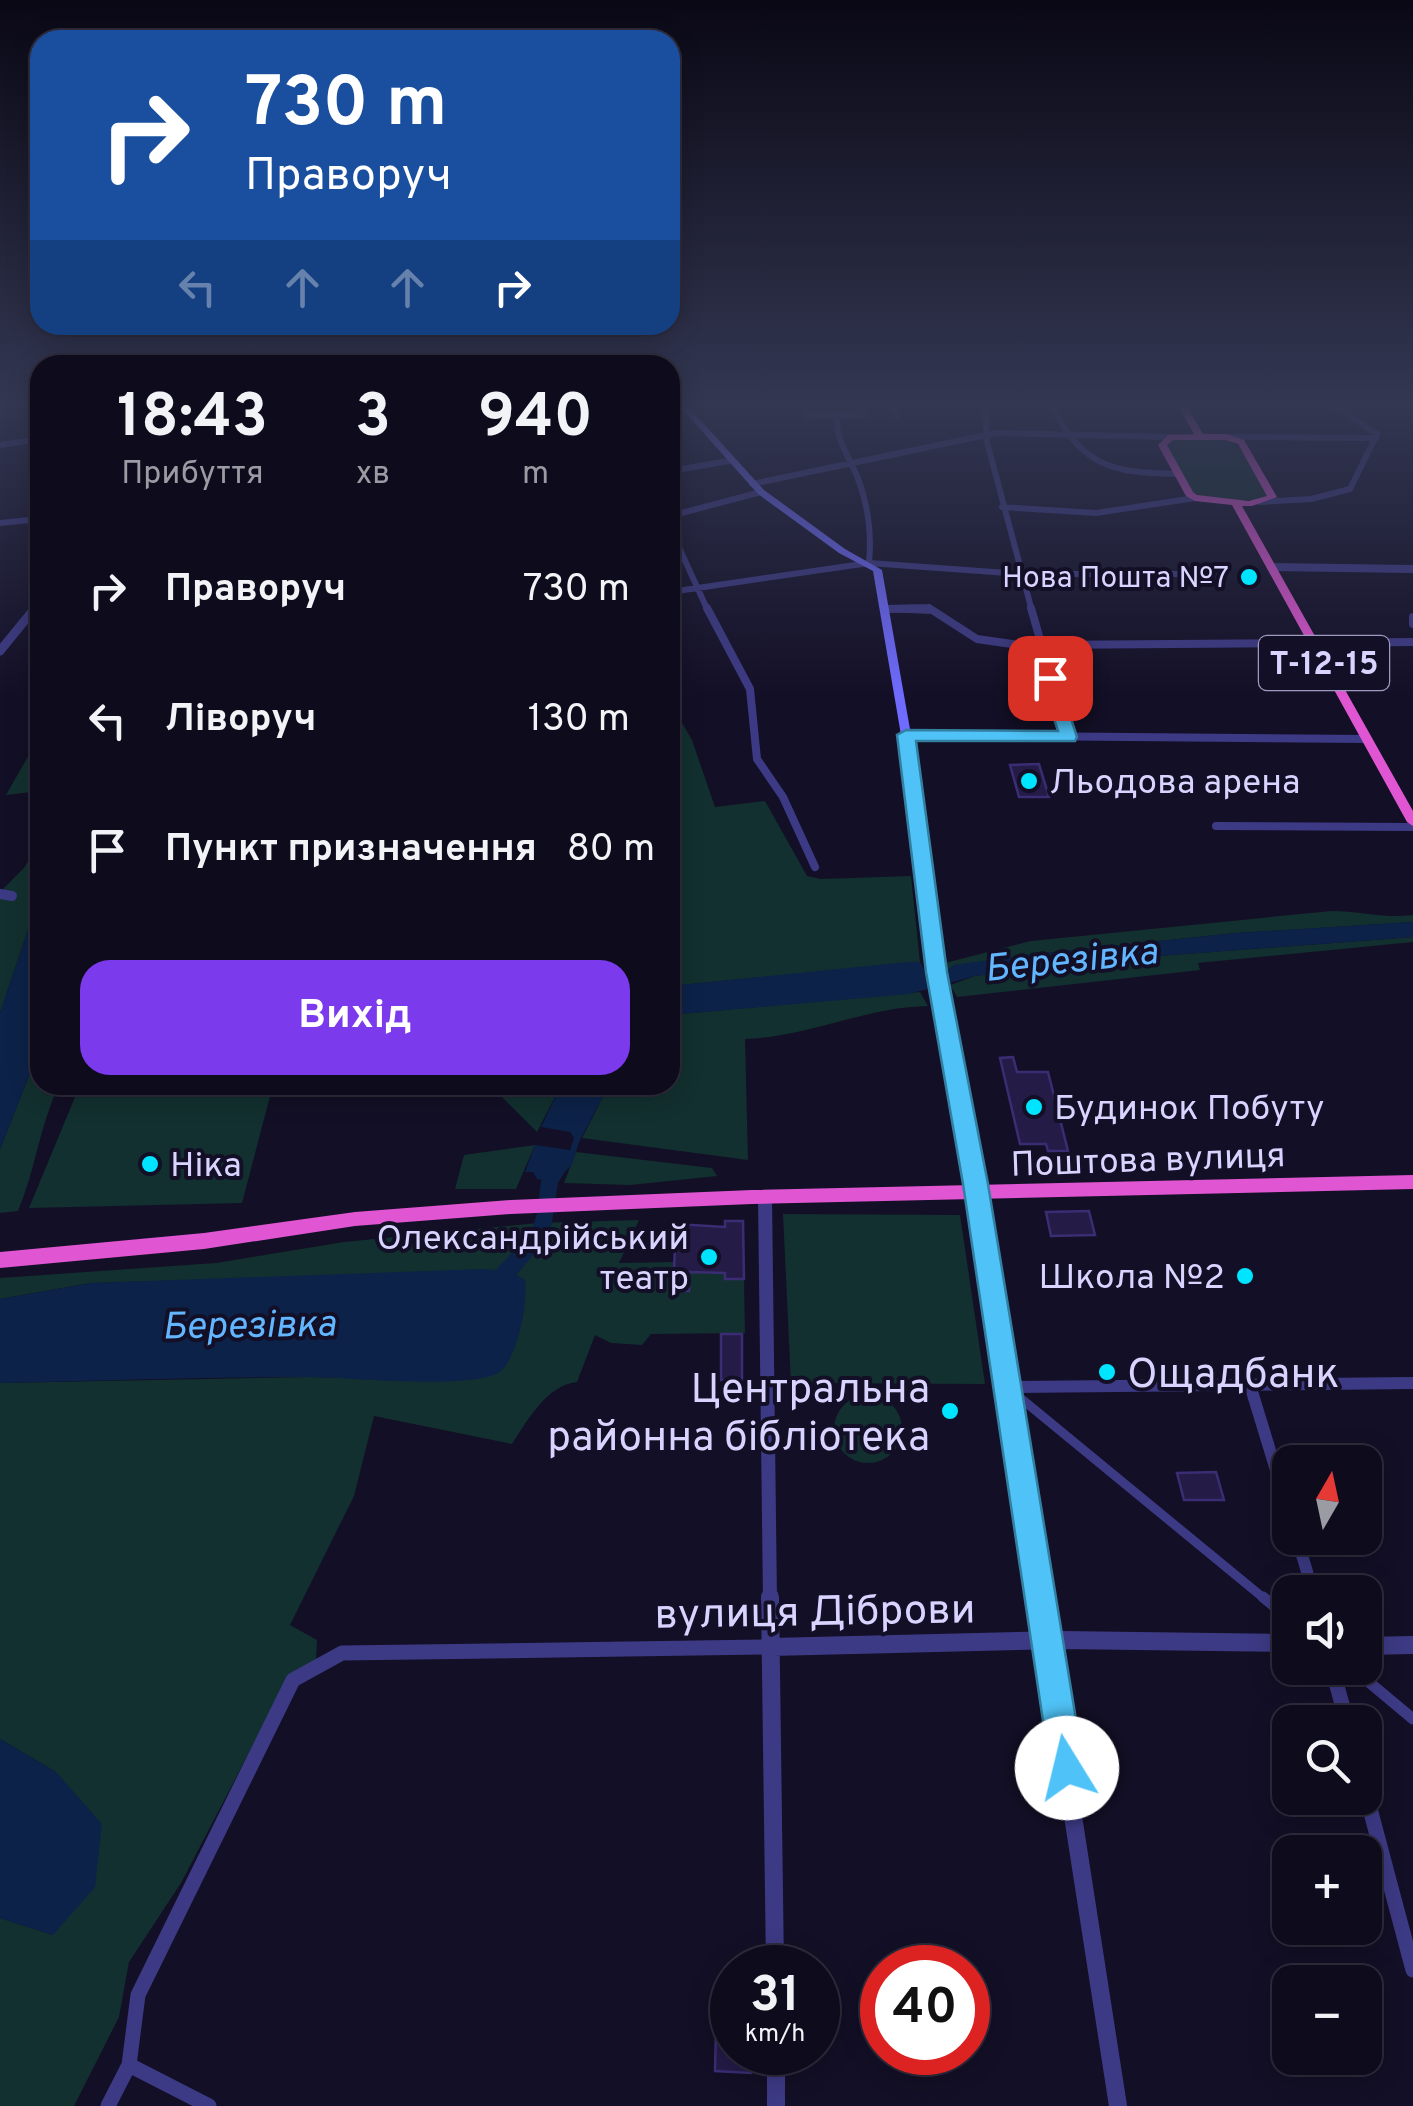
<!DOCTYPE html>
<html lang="uk">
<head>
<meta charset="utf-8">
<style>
  :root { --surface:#0e0b1c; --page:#1c1929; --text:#f1f3f6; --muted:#9b9ba3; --line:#2e2b3b; --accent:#7c3aed }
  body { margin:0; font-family:Overpass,sans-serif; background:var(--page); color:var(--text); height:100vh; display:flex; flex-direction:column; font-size:38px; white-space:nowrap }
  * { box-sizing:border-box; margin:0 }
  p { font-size:32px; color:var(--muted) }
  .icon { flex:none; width:55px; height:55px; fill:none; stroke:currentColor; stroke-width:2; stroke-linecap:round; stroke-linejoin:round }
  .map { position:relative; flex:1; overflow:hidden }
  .sheet { position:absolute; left:30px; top:355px; width:650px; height:740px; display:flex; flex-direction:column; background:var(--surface); border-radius:30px; box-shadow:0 5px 25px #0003,0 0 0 2px var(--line) }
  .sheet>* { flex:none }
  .hud { position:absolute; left:30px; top:30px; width:650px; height:305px; border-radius:30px; box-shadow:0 5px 25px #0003,0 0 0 2px var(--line); background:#1a4fa0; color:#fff; overflow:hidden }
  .needle { width:65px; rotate:9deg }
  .controls { position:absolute; left:1272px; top:1445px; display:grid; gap:20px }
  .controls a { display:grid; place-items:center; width:110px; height:110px; border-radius:20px; background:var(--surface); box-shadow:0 5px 25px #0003,0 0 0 2px var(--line); font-size:50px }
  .speed { position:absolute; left:710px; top:1945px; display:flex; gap:20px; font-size:50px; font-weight:700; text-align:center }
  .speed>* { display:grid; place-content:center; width:130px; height:130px; border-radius:50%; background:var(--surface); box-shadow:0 5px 25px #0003,0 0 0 2px var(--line); line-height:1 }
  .speed small { font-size:25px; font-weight:400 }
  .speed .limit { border:15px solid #d22; background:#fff; color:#111 }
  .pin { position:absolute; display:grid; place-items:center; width:85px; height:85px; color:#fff; margin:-42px; border-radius:20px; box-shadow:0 5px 15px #0006 }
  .me { position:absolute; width:110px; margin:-55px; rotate:351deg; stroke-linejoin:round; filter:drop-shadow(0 0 8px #0008) }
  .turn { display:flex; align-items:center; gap:35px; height:210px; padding:0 50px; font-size:45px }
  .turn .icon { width:130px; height:130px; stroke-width:2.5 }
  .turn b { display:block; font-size:70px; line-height:85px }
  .lanes { display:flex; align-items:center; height:95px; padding:0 50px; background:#0003; justify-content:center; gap:50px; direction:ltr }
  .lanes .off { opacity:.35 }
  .eta { display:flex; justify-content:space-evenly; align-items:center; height:170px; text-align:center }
  .eta b { font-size:60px; font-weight:700; line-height:70px }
  .primary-button { display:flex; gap:20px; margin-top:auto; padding:20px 50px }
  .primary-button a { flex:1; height:115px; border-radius:30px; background:var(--accent); color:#fff; font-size:40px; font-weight:700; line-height:115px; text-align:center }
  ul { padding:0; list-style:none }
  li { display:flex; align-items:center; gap:30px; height:130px; padding:0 50px }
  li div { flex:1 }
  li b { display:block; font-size:38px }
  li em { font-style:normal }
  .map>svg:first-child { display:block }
  .green { fill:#12302f }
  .water { fill:#0c2248 }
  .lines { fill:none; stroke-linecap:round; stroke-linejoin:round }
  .river { fill:#0c2248; fill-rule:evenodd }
  .building { fill:#241b47; stroke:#3b2d73; stroke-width:2.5 }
  .pedestrian-far1 { stroke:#3d3a85; stroke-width:9 }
  .pedestrian { stroke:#3d3a85; stroke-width:11 }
  .minor-far4 { stroke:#3d3a85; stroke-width:6 }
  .minor-far3 { stroke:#3d3a85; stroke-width:8 }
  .minor-far2 { stroke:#3d3a85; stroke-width:10 }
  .minor-far1 { stroke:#3d3a85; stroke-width:12 }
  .minor { stroke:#3d3a85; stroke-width:15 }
  .tertiary-far3 { stroke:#3d3a85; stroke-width:8 }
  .tertiary-far2 { stroke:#3d3a85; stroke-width:9 }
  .tertiary-far1 { stroke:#3d3a85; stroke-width:14 }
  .tertiary { stroke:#3d3a85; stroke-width:18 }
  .secondary { fill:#6f6bff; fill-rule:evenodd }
  .trunk { fill:#e055d1; fill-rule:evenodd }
  .route { fill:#4fc3f7; stroke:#337fa1; stroke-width:2.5 }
  .poi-dot { fill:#00e5ff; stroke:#130f26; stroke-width:4 }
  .labels { text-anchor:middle; stroke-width:8; stroke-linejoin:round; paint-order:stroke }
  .far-poi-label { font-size:30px; fill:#d9d4ff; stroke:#130f26; text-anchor:end }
  .shield { fill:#130f26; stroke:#9e99be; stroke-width:2.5 }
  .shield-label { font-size:32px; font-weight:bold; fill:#d9d4ff }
  .poi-label { font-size:35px; fill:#d9d4ff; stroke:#130f26; text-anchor:start }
  .street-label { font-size:35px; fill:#d9d4ff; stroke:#130f26 }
  .water-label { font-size:38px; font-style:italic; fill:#62b6ff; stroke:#130f26 }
  .near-poi-label { font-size:42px; fill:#d9d4ff; stroke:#130f26; text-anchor:start }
  .near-street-label { font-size:42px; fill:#d9d4ff; stroke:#130f26 }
</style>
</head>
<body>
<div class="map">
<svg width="1413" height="2106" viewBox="0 0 1413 2106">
  <rect width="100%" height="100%" fill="#130f26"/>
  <path class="green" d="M1174 438C1243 438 1234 436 1270 493 1261 502 1253 500 1240 500 1184 499 1190 492 1165 445Z
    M670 702 692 740 715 807 765 801 807 876 821 879 911 876 920 962 670 986Z
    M40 752V791L6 795 30 753Z
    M40 841V911L28 930 0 1013V898L16 899 17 896 3 889 24 868Z
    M1331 911C1359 911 1386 919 1413 915V922L1236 933 1026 955 946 970 945 963 1031 941Z
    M1413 937V942L1198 963 1200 970 957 997 950 985 975 976 1131 958Z
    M920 992 928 1006C866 1007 808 1037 745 1039L748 1160 582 1138 609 1085H670V1015Z
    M40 1048V1085H59C39 1128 36 1168 18 1211L0 1213V1149Z
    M80 1085H273L242 1203 29 1208Z
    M490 1085H561L537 1132Z
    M535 1145 516 1189H455L464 1155Z
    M576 1152 712 1168 717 1176 630 1185 564 1183Z
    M783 1214 960 1215 985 1384 791 1383Z
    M639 1220 619 1263 674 1262 688 1291 689 1272 725 1273V1279H744L745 1333 651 1334 642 1345 611 1343 595 1335 577 1382C547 1385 527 1421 512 1444L374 1416 354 1496 290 1625 317 1640 316 1660 289 1676 181 1883 129 1962 119 2017 74 2106H0V1918L53 1935 56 1772 0 1739V1383L308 1377 458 1380 499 1372 510 1271 91 1283 0 1299V1278L216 1263 344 1242 538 1223Z
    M834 1429a34 34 0 1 1 68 0a34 34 0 1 1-68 0Z"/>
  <path class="water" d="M40 911V1048L0 1149V1013L28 930Z
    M1413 922V937L1131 958 975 976 909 994 670 1015V986L907 962H920L926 973 942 974 954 965 1026 955 1236 933Z
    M561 1085H609L579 1142 572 1165 554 1182 537 1179 533 1172H525L535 1145 570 1150 574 1138 570 1132 541 1127Z
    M483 1269 510 1271 525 1280C528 1301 518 1361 498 1373 466 1390 348 1377 307 1377 205 1377 102 1381 0 1383V1299L91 1283Z
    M0 1739 56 1772 102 1824 95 1887 53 1935 0 1918Z"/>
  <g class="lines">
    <path class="river" d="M562 1154 569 1156 571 1162 558 1183 550 1234 500 1295 493 1297 486 1295 483 1288 486 1281C498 1267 526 1240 533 1225 545 1202 531 1168 562 1154Z"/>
  </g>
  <path class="building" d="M1039 764 1049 797H1019L1010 765Z
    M1013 1057 1017 1072H1048L1068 1151H1048L1046 1144H1020L1000 1058Z
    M1089 1211 1095 1235 1051 1236 1046 1212Z
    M725 1221H743L744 1279H725V1273L689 1272V1291H673L676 1224 725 1227Z
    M721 1334H742V1380H721Z
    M1216 1472 1224 1500H1184L1177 1473Z
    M717 1986 732 1987V2052H751V2073L715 2071Z"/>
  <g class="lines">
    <path class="pedestrian-far1" d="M1007 1387 1266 1600"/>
    <path class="pedestrian" d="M1263 1597 1290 1619
      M1352 1668 1413 1719"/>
    <path class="minor-far4" d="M803 402 808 416 864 415V402
      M888 402 898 417
      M985 402 987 442 1032 611
      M1050 402C1081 466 1110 473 1178 474
      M837 417C836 441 848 454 857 476 868 504 872 533 869 563
      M1226 437 1376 438
      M0 445 40 439
      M670 471 729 461
      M752 484 996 433 1171 437
      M1259 502 1311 499 1350 489 1377 434 1329 402
      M1002 507 1096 513 1195 498
      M670 516 761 492
      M0 523 40 519
      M677 543 708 611
      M670 592 869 563 1022 574H1191
      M885 609 933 611"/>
    <path class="minor-far3" d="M707 608 750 689 757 759 783 797 815 867
      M929 608 977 639 1040 648
      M1031 608 1068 737
      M885 609 928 608
      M1413 617V624
      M1041 645 1413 642
      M906 735 1367 739
      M1216 826 1413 827"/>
    <path class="minor-far2" d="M0 894 12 896"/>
    <path class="minor-far1" d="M1250 1385 1290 1516
      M1007 1387 1413 1383
      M1297 1538 1313 1592"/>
    <path class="minor" d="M1332 1668 1347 1722
      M1365 1790 1413 1970
      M129 2065 209 2106
      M108 2106 129 2065 138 1995 293 1680 342 1653 771 1647"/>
    <path class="tertiary-far3" d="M1271 567 1413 569
      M33 611 40 602"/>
    <path class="tertiary-far2" d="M0 651 35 608"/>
    <path class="tertiary-far1" d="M977 1194 1040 1600
      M765 1197 770 1600"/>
    <path class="tertiary" d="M770 1597 775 1968
      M1039 1597 1118 2106
      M1365 1646 1413 1645
      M771 1647 1061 1640 1290 1643
      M776 2052V2106"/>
    <path class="secondary" d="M676 402H684L764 490 845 549 882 570 911 735 943 972 985 1194 982 1199 977 1201 972 1199 969 1194 931 972 901 735 873 571 839 553 758 494Z"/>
    <path class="trunk" d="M1176 402H1184L1203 434H1226L1244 440 1277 497 1252 506H1242L1413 811V826L1407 822 1232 505 1195 501 1186 496 1158 445 1168 435 1194 434ZM1173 440H1225L1238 444 1267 496 1249 501 1197 495 1193 492 1167 445Z
      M1413 1175V1189L752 1204 511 1214 355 1226 204 1249 0 1268V1252L204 1233 355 1212 511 1200 752 1190Z"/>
  </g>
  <linearGradient id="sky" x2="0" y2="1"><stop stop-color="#0a0815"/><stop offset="0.58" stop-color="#333752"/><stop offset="1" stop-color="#333752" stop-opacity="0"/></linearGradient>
  <rect width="1413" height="697" fill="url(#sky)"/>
  <path class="route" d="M1050 672 1058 678 1077 737 1075 741H916L947 972 988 1184 1084 1768 1079 1780 1067 1785 1055 1780 1050 1768 963 1184 926 972 897 735 906 730 1058 731 1041 678Z"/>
  <g class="poi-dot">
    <circle cx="1249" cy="577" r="10"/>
    <circle cx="1029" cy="781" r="10"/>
    <circle cx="1034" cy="1107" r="10"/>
    <circle cx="150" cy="1164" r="10"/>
    <circle cx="709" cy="1257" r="10"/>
    <circle cx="1245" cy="1276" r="10"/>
    <circle cx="1107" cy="1372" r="10"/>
    <circle cx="950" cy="1411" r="10"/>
  </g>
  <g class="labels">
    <g class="far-poi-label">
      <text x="1229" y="587">Нова Пошта №7</text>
    </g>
    <rect class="shield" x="1259" y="636" width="130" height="54" rx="8"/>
    <g class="shield-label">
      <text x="1324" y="674">Т-12-15</text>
    </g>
    <g class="poi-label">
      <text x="1049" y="793">Льодова арена</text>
      <text x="1054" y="1119">Будинок Побуту</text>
      <text x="170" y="1176">Ніка</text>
      <text x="689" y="1249" text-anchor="end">Олександрійський<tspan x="689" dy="40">театр</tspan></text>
      <text x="1225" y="1288" text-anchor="end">Школа №2</text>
    </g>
    <g class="street-label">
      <text transform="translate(1148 1159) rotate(-2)" y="12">Поштова вулиця</text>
    </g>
    <g class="water-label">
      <text transform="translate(1071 959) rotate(-6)" y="13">Березівка</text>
      <text transform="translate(249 1324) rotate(-1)" y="13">Березівка</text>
    </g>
    <g class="near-poi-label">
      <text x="1127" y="1387">Ощадбанк</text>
      <text x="930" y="1402" text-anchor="end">Центральна<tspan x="930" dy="48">районна бібліотека</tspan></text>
    </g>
    <g class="near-street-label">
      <text transform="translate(815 1610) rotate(-1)" y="15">вулиця Діброви</text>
    </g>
  </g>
</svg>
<div class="controls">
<a><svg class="needle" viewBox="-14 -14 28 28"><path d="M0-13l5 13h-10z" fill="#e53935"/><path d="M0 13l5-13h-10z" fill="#9b9ba3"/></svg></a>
<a><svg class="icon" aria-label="sound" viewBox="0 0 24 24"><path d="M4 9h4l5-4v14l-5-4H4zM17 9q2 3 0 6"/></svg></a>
<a><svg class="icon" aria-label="search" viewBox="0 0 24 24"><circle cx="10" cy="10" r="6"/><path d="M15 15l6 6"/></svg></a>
<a>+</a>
<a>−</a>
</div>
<div class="speed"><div>31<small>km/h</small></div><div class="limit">40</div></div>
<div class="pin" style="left:1050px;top:678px;background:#d93025"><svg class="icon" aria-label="arrive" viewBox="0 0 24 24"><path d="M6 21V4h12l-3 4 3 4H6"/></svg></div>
<svg class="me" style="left:1067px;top:1768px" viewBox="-20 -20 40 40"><circle r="19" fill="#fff"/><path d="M0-13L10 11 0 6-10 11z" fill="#4fc3f7"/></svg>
<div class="hud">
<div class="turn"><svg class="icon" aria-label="right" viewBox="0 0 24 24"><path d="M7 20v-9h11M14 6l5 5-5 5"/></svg><div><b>730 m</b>Праворуч</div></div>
<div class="lanes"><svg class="icon off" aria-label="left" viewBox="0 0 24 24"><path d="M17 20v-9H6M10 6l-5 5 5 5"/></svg><svg class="icon off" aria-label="ahead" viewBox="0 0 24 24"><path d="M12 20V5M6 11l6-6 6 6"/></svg><svg class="icon off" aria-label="ahead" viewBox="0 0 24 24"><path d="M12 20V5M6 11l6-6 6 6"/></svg><svg class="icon" aria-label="right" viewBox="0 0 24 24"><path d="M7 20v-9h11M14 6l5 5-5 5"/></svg></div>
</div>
<section class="sheet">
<div class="eta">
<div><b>18:43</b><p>Прибуття</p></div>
<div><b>3</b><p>хв</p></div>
<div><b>940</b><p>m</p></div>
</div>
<ul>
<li><svg class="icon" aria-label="right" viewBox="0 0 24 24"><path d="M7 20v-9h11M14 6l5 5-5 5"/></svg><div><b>Праворуч</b></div><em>730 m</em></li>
<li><svg class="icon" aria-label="left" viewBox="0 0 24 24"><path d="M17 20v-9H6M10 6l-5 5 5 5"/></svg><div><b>Ліворуч</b></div><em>130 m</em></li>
<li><svg class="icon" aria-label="arrive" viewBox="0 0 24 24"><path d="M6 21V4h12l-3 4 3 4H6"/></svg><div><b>Пункт призначення</b></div><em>80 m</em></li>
</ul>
<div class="primary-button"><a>Вихід</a></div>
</section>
</div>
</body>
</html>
